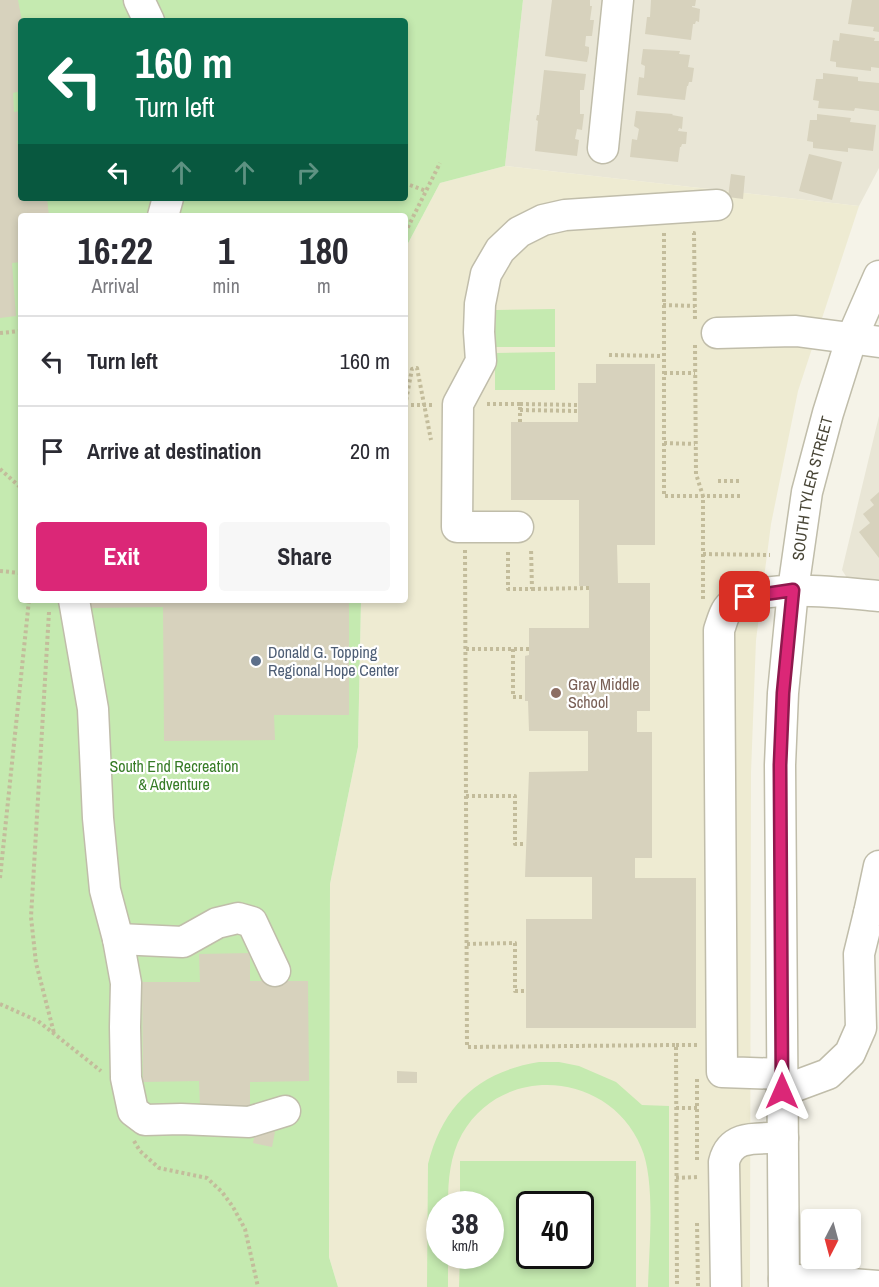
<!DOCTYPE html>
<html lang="en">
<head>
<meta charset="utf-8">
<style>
  :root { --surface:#fff; --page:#f7f7f7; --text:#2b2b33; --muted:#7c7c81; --line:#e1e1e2; --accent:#db2777 }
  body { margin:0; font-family:"Archivo Narrow",sans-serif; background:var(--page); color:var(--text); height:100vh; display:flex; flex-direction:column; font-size:22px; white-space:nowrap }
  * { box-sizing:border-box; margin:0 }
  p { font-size:20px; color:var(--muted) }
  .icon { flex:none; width:33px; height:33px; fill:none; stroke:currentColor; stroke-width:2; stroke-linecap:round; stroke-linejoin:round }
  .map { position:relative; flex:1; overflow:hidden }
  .sheet { position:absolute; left:18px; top:213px; width:390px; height:390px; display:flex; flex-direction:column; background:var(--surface); border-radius:6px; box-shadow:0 3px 9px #0003 }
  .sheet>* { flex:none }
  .guide { position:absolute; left:18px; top:18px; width:390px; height:183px; border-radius:6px; box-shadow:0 3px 9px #0003; background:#0b6e4f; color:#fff; overflow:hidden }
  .needle { width:39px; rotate:186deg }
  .controls { position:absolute; left:801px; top:1209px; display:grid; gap:12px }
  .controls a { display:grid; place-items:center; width:60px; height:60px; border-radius:6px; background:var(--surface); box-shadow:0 3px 9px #0003; font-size:30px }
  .speed { position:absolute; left:426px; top:1191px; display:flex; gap:12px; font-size:30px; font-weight:700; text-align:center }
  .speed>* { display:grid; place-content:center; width:78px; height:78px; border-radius:50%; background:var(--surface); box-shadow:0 3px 9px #0003; line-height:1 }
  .speed small { font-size:15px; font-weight:400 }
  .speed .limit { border:3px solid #111; border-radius:9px; background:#fff; color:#111 }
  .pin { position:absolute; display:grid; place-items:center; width:51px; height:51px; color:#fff; margin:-26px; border-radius:12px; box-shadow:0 3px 9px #0006 }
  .me { position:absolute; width:66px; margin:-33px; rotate:0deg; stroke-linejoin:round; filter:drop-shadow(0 0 4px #0008) }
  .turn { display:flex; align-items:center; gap:21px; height:126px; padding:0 18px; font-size:27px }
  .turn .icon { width:78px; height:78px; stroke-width:2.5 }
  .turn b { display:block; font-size:42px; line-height:51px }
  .lanes { display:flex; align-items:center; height:57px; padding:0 18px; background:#0003; justify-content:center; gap:30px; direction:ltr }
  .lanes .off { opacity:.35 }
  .eta { display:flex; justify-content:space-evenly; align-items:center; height:102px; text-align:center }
  .eta b { font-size:36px; font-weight:800; line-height:42px }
  .primary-button { display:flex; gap:12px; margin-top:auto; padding:12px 18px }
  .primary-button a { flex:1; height:69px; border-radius:6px; background:var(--accent); color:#fff; font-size:24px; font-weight:800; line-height:69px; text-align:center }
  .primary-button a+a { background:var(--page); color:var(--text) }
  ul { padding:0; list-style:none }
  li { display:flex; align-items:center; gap:18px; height:90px; padding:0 18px; border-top:2px solid var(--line) }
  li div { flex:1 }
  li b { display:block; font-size:22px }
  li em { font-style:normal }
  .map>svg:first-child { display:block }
  .residential { fill:#e9e6d6 }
  .education { fill:#eeebd2; fill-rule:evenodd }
  .green { fill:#c5eab0; fill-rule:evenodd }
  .building { fill:#d7d2bd }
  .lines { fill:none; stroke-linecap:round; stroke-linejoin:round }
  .minor-casing { stroke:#c0bdaa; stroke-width:33 }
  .path { stroke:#c3bc9b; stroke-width:4; stroke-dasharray:3 3; stroke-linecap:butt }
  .minor { stroke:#fff; stroke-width:30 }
  .route-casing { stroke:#8e194d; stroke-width:15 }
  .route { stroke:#db2777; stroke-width:10 }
  .service-dot { fill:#5c6f8a; stroke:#fff; stroke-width:2 }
  .education-dot { fill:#8d6e63; stroke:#fff; stroke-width:2 }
  .labels { text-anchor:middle; stroke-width:4.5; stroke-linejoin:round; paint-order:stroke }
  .street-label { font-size:16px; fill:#484536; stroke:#fff }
  .service-label { font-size:16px; fill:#4e5e75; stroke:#fff; text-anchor:start }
  .education-label { font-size:16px; fill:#785e54; stroke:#fff; text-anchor:start }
  .park-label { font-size:16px; fill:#377c27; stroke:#fff }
</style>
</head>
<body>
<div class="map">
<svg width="879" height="1287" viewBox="0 0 879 1287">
  <rect width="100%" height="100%" fill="#f5f3e8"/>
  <path class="residential" d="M523 0H879V168L859 206 505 166Z
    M879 416V584L849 581 842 570Z"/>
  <path class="education" d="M505 166 859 206 798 391 771 524 756 640 751 773 750 1287H338L329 1257 330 884 358 747 361 600H405V249L440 183ZM440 1204H490V1256H440ZM530 1204H580V1256H530Z"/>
  <path class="green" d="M0 0H523L505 166 440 183 405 249V216H21V600H361L358 747 330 884 329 1257 338 1287H0ZM21 21H405V198H21Z
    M555 309V347H494L496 310Z
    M555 352V390H495V353Z
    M539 1062H559L579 1066 616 1082 642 1105 669 1106V1287H648C649 1249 656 1180 641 1147 610 1072 503 1062 462 1134 450 1156 448 1179 448 1204H440V1256H448V1287H427L428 1164C443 1105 478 1072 539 1062Z
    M460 1161H636V1287H459L460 1256H490V1204H460ZM530 1204H580V1256H530Z"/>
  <path class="building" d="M0 0H18L22 21 21 91 13 93 14 112 21 111V140L17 141 21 161V198H47L49 216H21V262L12 263 16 316 0 318Z
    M552 0H590V6H592L590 20H594L592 36H586L585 46 589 47V53L587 62 545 56Z
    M651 0H696L695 6H692V7L700 9 699 22 696 21 695 24H693L691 40 645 34 647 17H650Z
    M852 0H879V32L873 31 874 27 848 24Z
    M840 33 875 38 874 41H879V68L871 67V71L836 67V62L830 61 833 40 839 41Z
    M643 49 680 51 679 54 690 55 688 67 694 68 692 82H689L688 86H687L685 100 637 95 639 77 644 78 645 66 641 64Z
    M544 70 586 74 584 90H580V114H584L582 130 577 129 575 139 579 140 577 156 535 151 538 121 536 120 537 115H539Z
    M823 73 858 77V81L879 83V111L855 108 854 111 818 108 819 101 813 100 816 79H823Z
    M636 111 673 114 672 115 683 117 682 129 679 128 678 131 687 132 686 144H682L681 147H680L678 162 630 157 632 139 637 140 639 129 634 126Z
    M817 114 851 118 850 122 876 125 873 151 848 148V152L813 148V142L807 141 810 120H817Z
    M809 154 842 162 832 200 799 191Z
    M731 174 745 176 743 199 728 197Z
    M596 364H655V545H617L618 583H650V711H637V732H652V858H635V878H696V1028H526V919H592V877H525L529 772 588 771V731H529L528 701H525V656L529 655V628H589V586H579V500H511V422H578V383H596Z
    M879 492V558L859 532 870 523 863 514 874 505 870 500Z
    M88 600H323V603H349V715H274L275 740 164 741 163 607 88 608Z
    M250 953V981H308L309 1081 250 1082V1107H200L199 1081 143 1082 142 982H200L199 954Z
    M397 1071 417 1072V1083H397Z
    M256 1128 275 1132 272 1147 253 1143Z"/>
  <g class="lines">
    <g class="minor-casing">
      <g id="minor">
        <path d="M139 0 149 21"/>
        <path d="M603 148 618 0"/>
        <path d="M163 216 168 198"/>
        <path d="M717 333 796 331 879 342"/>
        <path d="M518 527H457L458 404 481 361 479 332 480 304 486 274 500 250 519 232 543 220 565 215 717 205"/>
        <path d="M74 600 93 709 98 818 105 890 118 939 126 983 125 1027 126 1078 133 1111 145 1120 181 1119 249 1122 285 1111"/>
        <path d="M869 913 879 866"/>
        <path d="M118 939 183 942 217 923 238 918 252 922 275 971"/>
        <path d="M782 1074 722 1072 719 630C722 622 724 611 731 605 759 582 844 593 879 596"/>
        <path d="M782 1091 828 1074 850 1053 861 1028 859 954 869 913 879 909"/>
        <path d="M784 1279 879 1286"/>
        <path d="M726 1287 724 1162C731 1133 759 1139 783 1138"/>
        <path id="s1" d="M784 1287 780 765 783 693 793 590 807 492 828 413 851 340 879 276"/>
      </g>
    </g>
    <path class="path" d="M19 150 21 149
      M410 185 426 191
      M405 233 440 163
      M664 233V496H742
      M693 233H694L695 320
      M663 305 695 306
      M0 333 21 331
      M695 345 696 474 703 496V600
      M609 355 663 356
      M664 373H695
      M487 404H520V423
      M520 404 578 405
      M405 405H434
      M405 406 412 369 417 368 431 440
      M520 410 578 411
      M664 443 695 444
      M0 469 21 488
      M718 481H742
      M465 550 467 1047 676 1045 677 1287
      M508 552V589H532L531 548
      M703 554 770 555
      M0 571 21 573
      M532 589 589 588
      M49 612 31 917 36 963 54 1033
      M466 649H529
      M513 649V697H525
      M466 796H515V844H526
      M0 878 29 600
      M467 944 515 943V991H526
      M0 1004 38 1021 101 1071
      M676 1045H699
      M697 1079V1161
      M676 1108H697
      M134 1141 140 1151 159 1168 207 1178 222 1192 233 1207 245 1229 258 1287
      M676 1178 697 1177
      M697 1223 698 1287"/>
    <use href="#minor" class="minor"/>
  </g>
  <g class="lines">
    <g class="route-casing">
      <path id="route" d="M745 597 793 590 783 693 780 765 782 1091"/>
    </g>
    <use href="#route" class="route"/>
  </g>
  <circle class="service-dot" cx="256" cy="661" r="6"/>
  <circle class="education-dot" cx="556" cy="693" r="6"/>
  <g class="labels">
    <g class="street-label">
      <text dy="6" stroke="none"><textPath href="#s1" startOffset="801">SOUTH TYLER STREET</textPath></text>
    </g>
    <g class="service-label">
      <text x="268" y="658">Donald G. Topping<tspan x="268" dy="18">Regional Hope Center</tspan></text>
    </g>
    <g class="education-label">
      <text x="568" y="690">Gray Middle<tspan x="568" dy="18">School</tspan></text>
    </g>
    <g class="park-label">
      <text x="174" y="772">South End Recreation<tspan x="174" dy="18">&amp; Adventure</tspan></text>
    </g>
  </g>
</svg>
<div class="controls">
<a><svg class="needle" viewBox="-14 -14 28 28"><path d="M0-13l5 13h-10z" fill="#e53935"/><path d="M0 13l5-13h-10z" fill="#7c7c81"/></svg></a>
</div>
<div class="speed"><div>38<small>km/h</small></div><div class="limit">40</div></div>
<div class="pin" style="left:745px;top:597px;background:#d93025"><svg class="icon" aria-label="arrive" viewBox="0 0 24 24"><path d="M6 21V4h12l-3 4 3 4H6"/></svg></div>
<svg class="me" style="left:782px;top:1091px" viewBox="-20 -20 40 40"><path d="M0-17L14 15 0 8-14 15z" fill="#db2777" stroke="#fff" stroke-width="4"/></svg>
<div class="guide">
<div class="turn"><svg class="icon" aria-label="left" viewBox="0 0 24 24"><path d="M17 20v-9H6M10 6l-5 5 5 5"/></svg><div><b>160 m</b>Turn left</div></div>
<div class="lanes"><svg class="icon" aria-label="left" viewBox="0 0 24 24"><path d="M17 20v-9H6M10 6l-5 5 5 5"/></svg><svg class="icon off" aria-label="ahead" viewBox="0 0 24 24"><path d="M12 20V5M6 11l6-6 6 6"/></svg><svg class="icon off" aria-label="ahead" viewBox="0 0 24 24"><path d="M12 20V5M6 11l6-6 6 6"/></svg><svg class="icon off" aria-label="right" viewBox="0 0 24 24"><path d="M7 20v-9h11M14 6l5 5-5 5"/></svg></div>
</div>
<section class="sheet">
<div class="eta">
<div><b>16:22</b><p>Arrival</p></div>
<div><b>1</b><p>min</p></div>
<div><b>180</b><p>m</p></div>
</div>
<ul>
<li><svg class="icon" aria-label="left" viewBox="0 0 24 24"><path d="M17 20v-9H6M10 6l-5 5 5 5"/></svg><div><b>Turn left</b></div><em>160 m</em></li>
<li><svg class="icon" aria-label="arrive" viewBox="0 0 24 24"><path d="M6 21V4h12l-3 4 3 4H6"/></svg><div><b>Arrive at destination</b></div><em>20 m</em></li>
</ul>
<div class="primary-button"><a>Exit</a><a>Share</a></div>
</section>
</div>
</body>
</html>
